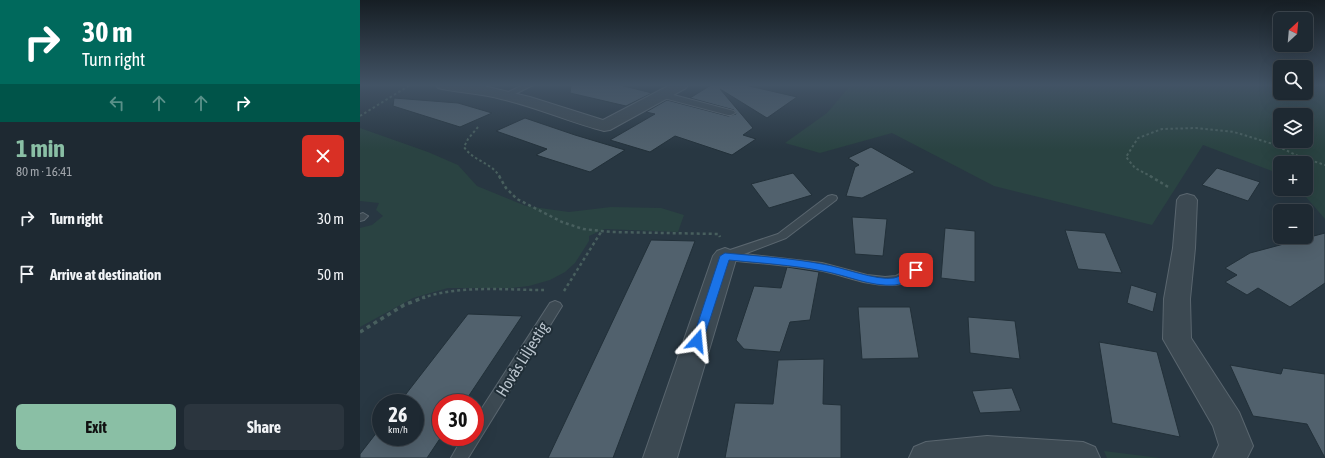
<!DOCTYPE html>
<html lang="en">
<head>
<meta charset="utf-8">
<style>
  :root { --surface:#1e2932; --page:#2b353e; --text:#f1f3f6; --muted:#a1a6ac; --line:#3c454d; --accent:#8abfa5 }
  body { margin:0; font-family:"Asap Condensed",sans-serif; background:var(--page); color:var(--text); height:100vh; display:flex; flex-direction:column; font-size:15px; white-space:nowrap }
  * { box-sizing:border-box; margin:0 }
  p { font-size:13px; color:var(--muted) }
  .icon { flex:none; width:22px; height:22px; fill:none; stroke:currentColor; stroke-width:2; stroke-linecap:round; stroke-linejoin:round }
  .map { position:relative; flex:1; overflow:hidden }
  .panel { display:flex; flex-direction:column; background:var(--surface); width:360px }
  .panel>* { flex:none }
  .hud { background:#00695c; color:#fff; overflow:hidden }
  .needle { width:26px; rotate:26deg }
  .controls { position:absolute; left:913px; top:12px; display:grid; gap:8px }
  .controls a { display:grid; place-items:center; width:40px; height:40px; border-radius:6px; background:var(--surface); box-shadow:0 4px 16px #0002,0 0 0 1px var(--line); font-size:20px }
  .speed { position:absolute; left:12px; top:394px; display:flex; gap:8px; font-size:20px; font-weight:700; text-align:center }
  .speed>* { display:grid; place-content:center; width:52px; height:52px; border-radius:50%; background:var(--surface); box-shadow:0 4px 16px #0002,0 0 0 1px var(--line); line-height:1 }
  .speed small { font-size:10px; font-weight:400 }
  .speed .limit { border:6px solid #d22; background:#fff; color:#111 }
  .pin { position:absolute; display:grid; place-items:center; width:34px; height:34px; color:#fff; margin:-17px; border-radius:8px; box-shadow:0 2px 6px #0006 }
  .me { position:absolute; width:44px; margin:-22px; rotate:18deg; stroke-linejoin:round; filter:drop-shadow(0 0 3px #0008) }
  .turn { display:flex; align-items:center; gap:14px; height:84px; padding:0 16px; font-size:18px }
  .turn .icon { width:52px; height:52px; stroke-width:2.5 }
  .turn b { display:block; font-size:28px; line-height:34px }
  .lanes { display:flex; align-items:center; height:38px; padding:0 16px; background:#0003; justify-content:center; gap:20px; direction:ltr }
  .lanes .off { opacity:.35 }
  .round { display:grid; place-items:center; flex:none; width:42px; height:42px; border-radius:6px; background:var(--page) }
  .summary { display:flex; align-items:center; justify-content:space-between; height:68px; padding:0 16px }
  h1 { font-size:24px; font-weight:700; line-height:30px; color:var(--accent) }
  .primary-button { display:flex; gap:8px; margin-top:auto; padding:8px 16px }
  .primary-button a { flex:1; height:46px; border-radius:6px; background:var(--accent); color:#111; font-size:16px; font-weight:700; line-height:46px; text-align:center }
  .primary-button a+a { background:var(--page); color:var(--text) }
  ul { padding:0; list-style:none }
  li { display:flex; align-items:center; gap:12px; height:56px; padding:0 16px }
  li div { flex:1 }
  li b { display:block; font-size:15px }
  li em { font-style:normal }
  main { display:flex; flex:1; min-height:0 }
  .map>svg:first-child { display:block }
  .green { fill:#2a4342; fill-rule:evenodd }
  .building { fill:#51616d; stroke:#223039 }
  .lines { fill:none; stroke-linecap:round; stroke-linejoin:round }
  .lane-casing { stroke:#5a666f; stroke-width:2 }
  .street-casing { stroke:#5a666f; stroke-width:2 }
  .path-far2 { stroke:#485f5e; stroke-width:2; stroke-dasharray:2.5 2.5; stroke-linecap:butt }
  .path-far1 { stroke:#485f5e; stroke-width:2.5; stroke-dasharray:3 3; stroke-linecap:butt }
  .path { stroke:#485f5e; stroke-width:3.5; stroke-dasharray:4 4; stroke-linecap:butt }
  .lane { fill:#3c4952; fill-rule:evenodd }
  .street { fill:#3c4952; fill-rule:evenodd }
  .route { fill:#1a73e8; stroke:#114b97 }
  .labels { text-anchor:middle; stroke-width:4; stroke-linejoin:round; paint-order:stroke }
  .near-street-label { font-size:16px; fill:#b9c3cc; stroke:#202e37 }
</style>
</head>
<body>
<main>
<section class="panel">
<div class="hud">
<div class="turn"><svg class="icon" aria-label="right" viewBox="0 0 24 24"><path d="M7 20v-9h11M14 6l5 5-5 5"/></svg><div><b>30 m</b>Turn right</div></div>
<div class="lanes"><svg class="icon off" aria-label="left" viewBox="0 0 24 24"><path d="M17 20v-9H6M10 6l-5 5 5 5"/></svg><svg class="icon off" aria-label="ahead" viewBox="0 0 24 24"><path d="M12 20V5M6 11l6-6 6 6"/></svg><svg class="icon off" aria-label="ahead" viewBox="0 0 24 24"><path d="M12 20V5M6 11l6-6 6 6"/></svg><svg class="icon" aria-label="right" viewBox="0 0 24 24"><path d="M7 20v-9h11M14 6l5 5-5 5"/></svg></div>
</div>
<div class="summary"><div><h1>1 min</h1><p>80 m · 16:41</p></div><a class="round" style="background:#d93025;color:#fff"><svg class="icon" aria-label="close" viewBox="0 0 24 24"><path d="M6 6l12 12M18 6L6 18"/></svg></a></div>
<ul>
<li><svg class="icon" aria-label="right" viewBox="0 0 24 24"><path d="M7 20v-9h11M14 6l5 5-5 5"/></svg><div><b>Turn right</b></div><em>30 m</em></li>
<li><svg class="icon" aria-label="arrive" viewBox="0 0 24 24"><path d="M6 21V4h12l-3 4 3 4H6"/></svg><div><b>Arrive at destination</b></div><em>50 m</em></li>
</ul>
<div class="primary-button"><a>Exit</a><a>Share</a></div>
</section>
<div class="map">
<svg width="965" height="458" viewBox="0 0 965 458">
  <rect width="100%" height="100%" fill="#283742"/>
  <path class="green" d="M491 85H920V93H946V85H965V219L939 189H946V163H920V174L843 145 792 225 634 186 532 133 460 153 425 143 467 113ZM920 115H946V141H920Z
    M0 128 68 152 98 165 117 186 166 206 209 212 251 207 301 208 324 215 318 232 245 229 229 236V241L215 263 205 272 190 280 169 286 151 288H88L53 298 0 327V228L12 225 23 216 16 210 19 203 0 201Z
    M744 451 800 458H747Z"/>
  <path class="building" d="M211 85H260L292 93 266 106 210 93Z
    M351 85H385L437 97 407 118 360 89 393 128 383 135 396 139 372 155 315 136 290 152 250 140 295 114 286 112 307 100 368 116 376 114 374 110 330 98Z
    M34 98 98 103 132 113 100 127 33 106Z
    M165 118 215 135 265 150 230 172 176 155 187 149 136 131Z
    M511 147 555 172 502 198 486 196 495 167 499 165 488 158Z
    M857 168 900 182 888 201 842 185Z
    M433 173 452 195 409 208 391 184Z
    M492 217 527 219 523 256 495 254Z
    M585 228 615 231V282L581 278Z
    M705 230 745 233 762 273 718 269Z
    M965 233V283L930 307 898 288 887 295 865 282 877 275 865 268 890 253Z
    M291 240 335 241 253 458H188Z
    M427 267 459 272 450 320 430 322 420 352 384 349 376 340 394 286 421 288Z
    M771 285 797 293 793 312 767 303Z
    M498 307H550L559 358 502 359Z
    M108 314 162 316 104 403H81V437L67 458H0V454L21 427V437H55V403H39Z
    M608 317 655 321 660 359 610 353Z
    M739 342 797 352 820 437 752 423Z
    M464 359 463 404 481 405V458H365L375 403 413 404 418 360Z
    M870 365 921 374 923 368 965 374V458L947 424 893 416Z
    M652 388 661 411 620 413 612 391Z"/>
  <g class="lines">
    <g class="lane-casing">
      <path id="lane" d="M163 85H173L149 97H146L142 95Z
        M300 93H306L374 111 375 113 371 115H368L300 97Z
        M472 195 476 196 477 198 476 200 426 238 384 254 462 263 507 275 525 277 536 276 555 266 559 267 561 270C555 279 543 285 532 285 508 286 486 276 463 271 431 265 397 263 365 260L361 259 359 256 361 253 418 234 468 196Z
        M3 213 8 216 4 220 0 221V214Z
        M195 301 200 303 202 306 108 458H91L103 437H115V419L190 303Z"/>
    </g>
    <g class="street-casing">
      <path id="street" d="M76 85 124 86 170 97 243 120 310 85H328L326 88 250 130 244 131C209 122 176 107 141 99 120 93 98 93 78 88Z
        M827 194 834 196 837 200 835 248 830 299 831 338 879 412 893 446 887 458H853L859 445 853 426 803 339 804 299 813 248 817 200 820 196Z
        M365 248 373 251 377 256 317 458H283L353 256 357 251Z
        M627 436 723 442 735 447 740 458H549L554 447 566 442Z"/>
    </g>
    <path class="path-far2" d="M0 116 50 85
      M118 127 108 139 104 147C113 161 131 162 140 177
      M792 177 775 168 766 157 778 138 802 129 836 128 874 132 913 144 938 156 965 165"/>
    <path class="path-far1" d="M139 176 146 188 157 199 202 222 223 229 251 232 359 234 360 237
      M790 176 810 188
      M204 291 241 232
      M62 298C100 285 144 290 184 290"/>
    <path class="path" d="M0 332 44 305 65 297"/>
    <use href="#lane" class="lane"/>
    <use href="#street" class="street"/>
  </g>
  <linearGradient id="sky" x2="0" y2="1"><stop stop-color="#161e24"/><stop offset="0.57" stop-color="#425365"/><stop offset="1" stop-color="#425365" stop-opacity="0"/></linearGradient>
  <rect width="965" height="149" fill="url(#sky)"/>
  <path class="route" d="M365 253C397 256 430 258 462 264 482 267 516 281 534 278 543 276 548 269 556 266L560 270C555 278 544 284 535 285 511 287 486 275 463 271 432 265 400 263 369 260L343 341 341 345 337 346 333 345 332 341 360 256Z"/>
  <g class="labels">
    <g class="near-street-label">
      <text transform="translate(162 359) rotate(-58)" y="6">Hovås Liljestig</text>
    </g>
  </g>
</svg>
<div class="controls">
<a><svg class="needle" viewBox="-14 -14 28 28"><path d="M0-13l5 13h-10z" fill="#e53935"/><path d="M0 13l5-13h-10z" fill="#a1a6ac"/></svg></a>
<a><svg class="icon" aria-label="search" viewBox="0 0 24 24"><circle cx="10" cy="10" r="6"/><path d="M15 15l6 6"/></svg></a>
<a><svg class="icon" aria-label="layers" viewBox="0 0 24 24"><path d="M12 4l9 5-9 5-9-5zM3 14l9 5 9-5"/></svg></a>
<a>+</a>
<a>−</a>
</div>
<div class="speed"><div>26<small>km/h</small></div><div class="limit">30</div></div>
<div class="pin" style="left:556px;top:270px;background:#d93025"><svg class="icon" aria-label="arrive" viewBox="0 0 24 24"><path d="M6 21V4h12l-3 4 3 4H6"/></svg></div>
<svg class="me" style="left:337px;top:341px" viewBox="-20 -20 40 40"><path d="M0-17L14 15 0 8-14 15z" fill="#1a73e8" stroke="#fff" stroke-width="4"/></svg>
</div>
</main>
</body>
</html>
